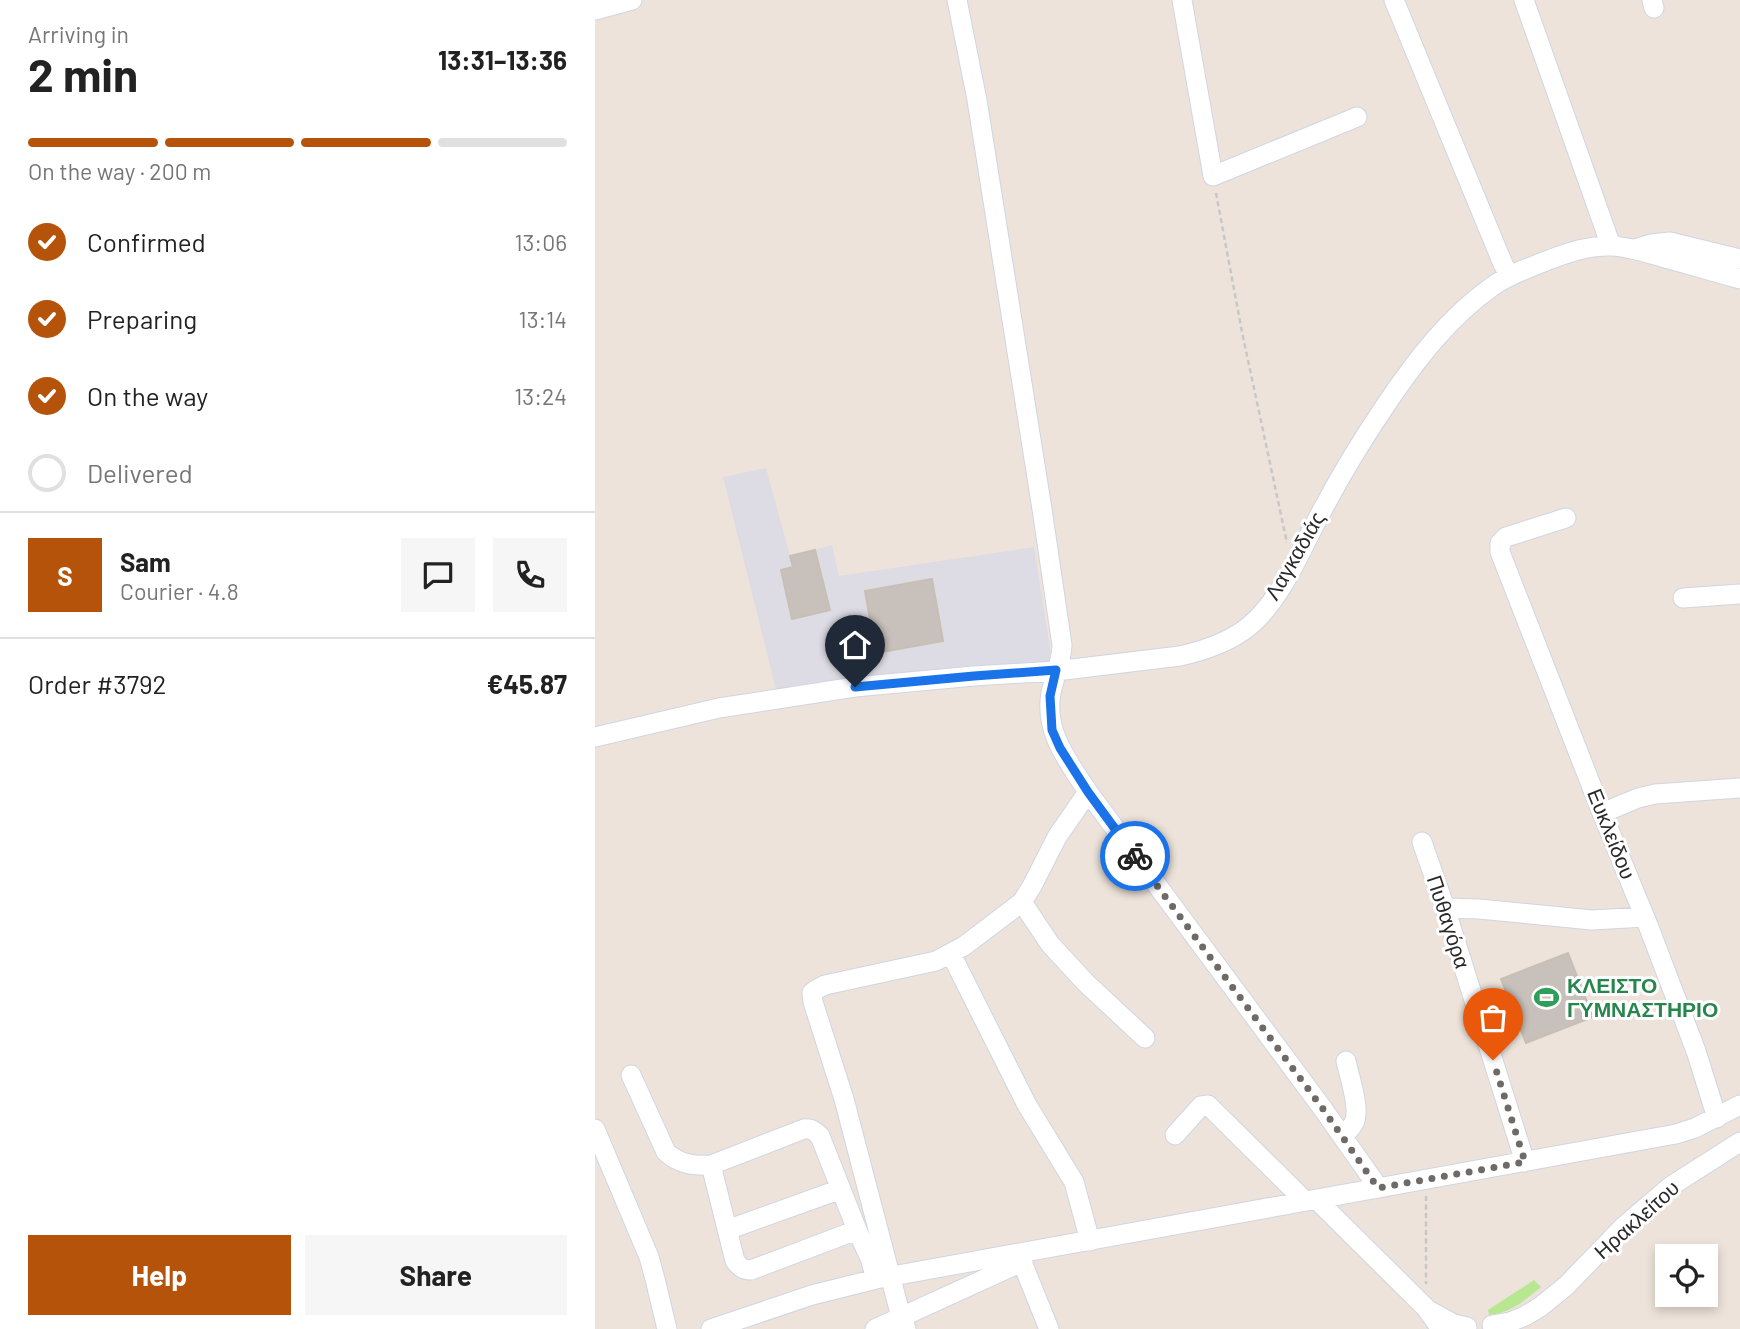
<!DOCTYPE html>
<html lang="en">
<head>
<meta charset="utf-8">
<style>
  :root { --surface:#fff; --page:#f6f6f6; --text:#222; --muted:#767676; --line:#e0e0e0; --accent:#b45309 }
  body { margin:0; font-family:Barlow,sans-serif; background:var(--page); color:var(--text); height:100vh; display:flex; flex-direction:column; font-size:26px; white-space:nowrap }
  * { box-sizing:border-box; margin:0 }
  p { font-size:23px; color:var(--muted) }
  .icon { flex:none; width:38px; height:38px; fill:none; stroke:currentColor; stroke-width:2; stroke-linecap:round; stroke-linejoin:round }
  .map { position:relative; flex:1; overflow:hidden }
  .details { display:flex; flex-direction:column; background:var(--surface); width:595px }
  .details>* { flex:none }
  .buttons { position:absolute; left:1060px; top:1244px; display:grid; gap:14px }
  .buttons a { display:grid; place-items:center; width:63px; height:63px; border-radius:0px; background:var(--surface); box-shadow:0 4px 10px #0003; font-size:35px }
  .pin { position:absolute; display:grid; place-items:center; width:60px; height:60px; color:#fff; margin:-72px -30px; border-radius:50% 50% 50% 0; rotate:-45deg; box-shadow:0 0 7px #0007 }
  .pin .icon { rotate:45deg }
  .courier { position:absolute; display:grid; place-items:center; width:70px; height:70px; margin:-35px; border:5px solid #1a73e8; border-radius:50%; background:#fff; color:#222; box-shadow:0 2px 9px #0007 }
  .headline em { font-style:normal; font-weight:700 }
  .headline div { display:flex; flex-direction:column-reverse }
  .headline { display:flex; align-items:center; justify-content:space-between; height:119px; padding:0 28px }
  h1 { font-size:46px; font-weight:700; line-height:52px }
  .bar { display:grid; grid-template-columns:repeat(4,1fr); gap:10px 7px; align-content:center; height:84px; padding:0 28px }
  .bar i { height:9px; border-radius:5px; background:var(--line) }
  .bar .on { background:var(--accent) }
  .bar p { grid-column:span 4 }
  .line { display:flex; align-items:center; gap:18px; padding:0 28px; border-top:2px solid var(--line) }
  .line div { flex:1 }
  .round { display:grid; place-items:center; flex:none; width:74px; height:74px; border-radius:0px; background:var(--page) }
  ol { padding:0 28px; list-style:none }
  li { display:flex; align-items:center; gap:21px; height:77px }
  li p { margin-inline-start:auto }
  li .icon { padding:7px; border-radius:50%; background:var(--accent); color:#fff; stroke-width:4 }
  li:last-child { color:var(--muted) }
  li i { width:38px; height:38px; border:4px solid var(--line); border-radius:50% }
  .action { display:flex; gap:14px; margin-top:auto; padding:14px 28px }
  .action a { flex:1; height:80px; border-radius:0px; background:var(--accent); color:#fff; font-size:28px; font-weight:700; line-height:80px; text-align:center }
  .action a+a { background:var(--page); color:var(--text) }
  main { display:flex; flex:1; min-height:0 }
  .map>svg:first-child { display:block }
  .industrial { fill:#dddbe4 }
  .green { fill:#b8e792 }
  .building { fill:#c8c0ba; stroke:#c8bfb4; stroke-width:2 }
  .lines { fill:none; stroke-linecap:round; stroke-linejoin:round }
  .minor-casing { stroke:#cfd5e3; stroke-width:21 }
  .path { stroke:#c7c7c7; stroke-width:2.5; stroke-dasharray:5 3.5; stroke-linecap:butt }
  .minor { stroke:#fff; stroke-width:19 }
  .done { stroke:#6e6a67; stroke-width:7; stroke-dasharray:0 12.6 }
  .route { stroke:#1a73e8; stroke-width:9 }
  .labels { text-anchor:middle; stroke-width:6; stroke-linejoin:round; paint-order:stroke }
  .street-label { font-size:21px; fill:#292929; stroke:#fff }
  .leisure-label { font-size:21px; font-weight:bold; fill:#27864d; stroke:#fff; text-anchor:start }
</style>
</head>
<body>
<main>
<section class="details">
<div class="headline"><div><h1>2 min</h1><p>Arriving in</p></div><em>13:31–13:36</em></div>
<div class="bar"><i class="on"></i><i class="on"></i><i class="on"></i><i></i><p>On the way · 200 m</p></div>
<ol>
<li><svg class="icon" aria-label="check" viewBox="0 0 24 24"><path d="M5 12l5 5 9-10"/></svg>Confirmed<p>13:06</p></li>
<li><svg class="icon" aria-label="check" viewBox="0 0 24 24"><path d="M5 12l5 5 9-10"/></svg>Preparing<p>13:14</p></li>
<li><svg class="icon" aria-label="check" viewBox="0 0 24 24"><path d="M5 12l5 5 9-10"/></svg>On the way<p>13:24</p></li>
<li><i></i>Delivered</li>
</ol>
<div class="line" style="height:126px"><b class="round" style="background:var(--accent);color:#fff">S</b><div><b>Sam</b><p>Courier · 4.8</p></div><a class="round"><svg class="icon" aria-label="chat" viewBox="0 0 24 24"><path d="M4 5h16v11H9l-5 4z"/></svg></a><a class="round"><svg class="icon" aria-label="phone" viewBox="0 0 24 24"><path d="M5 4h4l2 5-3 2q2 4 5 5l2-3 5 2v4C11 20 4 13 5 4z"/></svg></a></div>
<div class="line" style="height:91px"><div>Order #3792</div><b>€45.87</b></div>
<div class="action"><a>Help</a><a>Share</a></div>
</section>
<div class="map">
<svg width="1145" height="1329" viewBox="0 0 1145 1329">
  <rect width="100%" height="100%" fill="#ede3da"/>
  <path class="industrial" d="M171,468l24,88 42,-11 7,31 195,-29 18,114 -194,18 -82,11 -53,-213z"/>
  <path class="green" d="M939,1280l7,7c-16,13 -30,26 -52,28l-1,-5z"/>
  <path class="building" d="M220,550l15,60 -38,9 -11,-49 12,-3 -3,-11z
    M337,579l11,62 -67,12 -11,-62z
    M973,953l25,64 -67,26 -25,-64z"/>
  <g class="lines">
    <defs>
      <path id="minor" d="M362,0l20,100 65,409 20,136c0,16 -8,32 -11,48 -7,39 17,68 37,99l235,317 55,78
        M587,0l31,176 144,-59
        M799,0l109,264 7,12
        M929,0l87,246
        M1057,0l2,8
        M0,10l37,-10
        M1040,249l16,-5 19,-2 70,17
        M971,518l-60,19 -6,6v9l102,261 46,112 48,126 21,67
        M1088,598l57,-4
        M0,737l124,-29 136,-21 119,-11 82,-5 124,-15c27,-6 56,-16 76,-36 31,-31 47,-76 68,-113 19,-36 40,-70 63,-104 30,-44 62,-86 106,-117 17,-12 38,-19 58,-27 19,-7 40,-14 61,-13 20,1 38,8 57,13 24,7 47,13 71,20
        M1007,813l36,-15 17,-4 85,-6
        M827,842l23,66 80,254
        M427,902l28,42 35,38 60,56
        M850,908l34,1 113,11 53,-3
        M356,954l76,151 47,77 16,59
        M36,1075l35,77c13,12 27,14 45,13l93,-36c7,-1 11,2 16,7l37,94 13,28 6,21
        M0,1129l54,128 6,22 12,50
        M580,1135l26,-29 7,-1 97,96
        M747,1136c5,-4 9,-8 12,-13 7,-14 -5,-47 -8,-62
        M116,1165l24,96c5,6 8,9 16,9l106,-40
        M721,1199l110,109 15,21
        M132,1230l114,-41
        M427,1262l27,67
        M835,1311l24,13 13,3
        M897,1325l18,-3 15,-6 15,-9 26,-21 57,-59 48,-41 69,-44
        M116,1329l101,-34 64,-16 800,-145 19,-6 45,-23
        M280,1329l147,-67 -3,-8
        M311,1329l-5,-12 -57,-218 -31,-97 -1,-9 5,-4 8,-4 111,-24 28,-15 58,-44 10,-16 25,-49 31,-45"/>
    </defs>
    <use href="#minor" class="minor-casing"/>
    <path class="path" d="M621,193l26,139 45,211
      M831,1196v88"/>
    <use href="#minor" class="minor"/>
  </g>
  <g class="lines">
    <path class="done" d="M540,856l188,253 55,79 147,-26 -32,-102"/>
    <path class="route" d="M260,687l119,-11 82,-6 -6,26 2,34 8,18 28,44 47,64"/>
  </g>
  <defs>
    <symbol id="stadium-bare" viewBox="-9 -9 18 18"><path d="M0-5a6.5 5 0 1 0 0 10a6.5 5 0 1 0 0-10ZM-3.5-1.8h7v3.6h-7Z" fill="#2e9e5b" stroke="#fff" stroke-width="2.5" paint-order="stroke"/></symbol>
  </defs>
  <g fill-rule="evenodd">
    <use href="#stadium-bare" x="934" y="980" width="35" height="35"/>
  </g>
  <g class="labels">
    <g class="street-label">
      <text transform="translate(700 556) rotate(-60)" y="7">Λαγκαδιάς</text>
      <text transform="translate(1016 834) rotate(68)" y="7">Ευκλείδου</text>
      <text transform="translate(853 922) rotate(72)" y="7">Πυθαγόρα</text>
      <text transform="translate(1042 1220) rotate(-42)" y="7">Ηρακλείτου</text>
    </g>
    <g class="leisure-label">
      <text x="972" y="993">ΚΛΕΙΣΤΟ<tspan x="972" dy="24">ΓΥΜΝΑΣΤΗΡΙΟ</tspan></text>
    </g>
  </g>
</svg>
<div class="buttons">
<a><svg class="icon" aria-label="locate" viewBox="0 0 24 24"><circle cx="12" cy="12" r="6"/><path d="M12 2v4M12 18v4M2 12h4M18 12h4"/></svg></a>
</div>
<div class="pin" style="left:898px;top:1060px;background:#ea580c"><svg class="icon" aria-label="bag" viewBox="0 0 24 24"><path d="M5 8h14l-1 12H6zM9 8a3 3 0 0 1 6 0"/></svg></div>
<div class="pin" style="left:260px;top:687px;background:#1f2937"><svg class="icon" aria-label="home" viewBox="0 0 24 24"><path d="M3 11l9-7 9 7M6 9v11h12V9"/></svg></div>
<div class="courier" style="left:540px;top:856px"><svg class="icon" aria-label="bike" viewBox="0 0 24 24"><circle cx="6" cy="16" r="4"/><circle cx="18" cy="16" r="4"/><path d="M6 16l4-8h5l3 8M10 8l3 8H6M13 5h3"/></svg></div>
</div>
</main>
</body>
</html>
